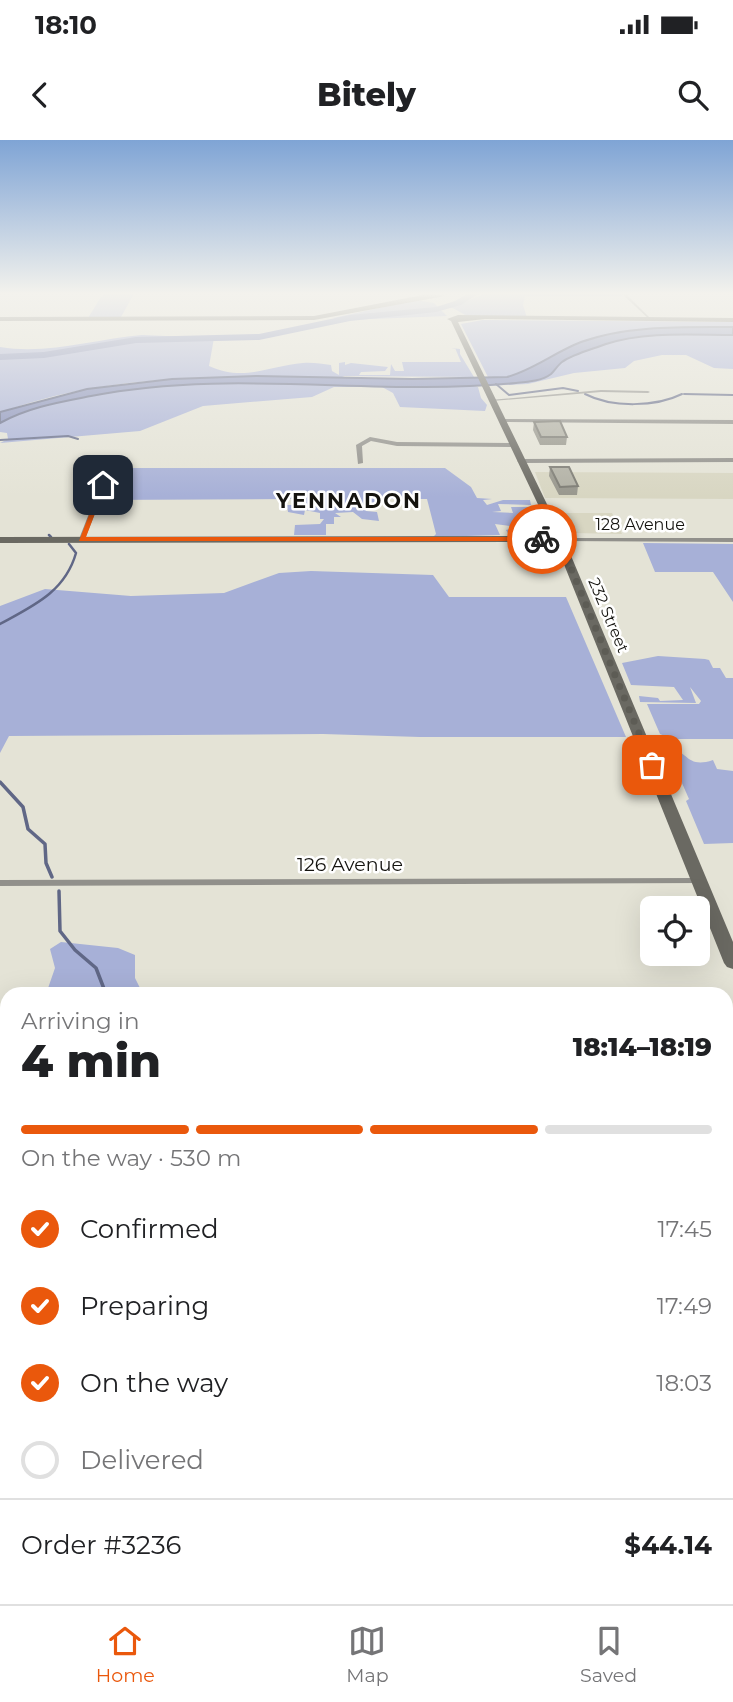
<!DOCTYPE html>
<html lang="en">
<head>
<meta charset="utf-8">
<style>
  :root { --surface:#fff; --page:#f2f2f2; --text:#202124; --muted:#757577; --line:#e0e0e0; --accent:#ea580c }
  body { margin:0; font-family:Montserrat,sans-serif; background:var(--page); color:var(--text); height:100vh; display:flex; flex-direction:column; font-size:26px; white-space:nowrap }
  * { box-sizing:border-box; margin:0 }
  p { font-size:23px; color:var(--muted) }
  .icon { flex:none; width:38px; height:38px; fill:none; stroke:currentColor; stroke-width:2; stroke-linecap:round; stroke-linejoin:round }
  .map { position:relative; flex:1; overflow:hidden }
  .drawer { position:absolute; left:0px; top:847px; width:733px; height:618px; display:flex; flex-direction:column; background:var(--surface); border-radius:21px 21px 0 0; box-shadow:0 7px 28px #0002 }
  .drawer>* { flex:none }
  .tools { position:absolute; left:640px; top:756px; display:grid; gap:14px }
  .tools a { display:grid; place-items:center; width:70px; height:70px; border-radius:10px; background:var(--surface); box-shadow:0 7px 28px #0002; font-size:35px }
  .pin { position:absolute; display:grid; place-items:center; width:60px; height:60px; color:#fff; margin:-30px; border-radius:14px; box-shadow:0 4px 10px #0006 }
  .courier { position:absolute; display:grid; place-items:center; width:70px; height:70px; margin:-35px; border:5px solid #ea580c; border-radius:50%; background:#fff; color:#222; box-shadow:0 2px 9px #0007 }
  .headline em { font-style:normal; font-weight:800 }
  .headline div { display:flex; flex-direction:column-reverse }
  .headline { display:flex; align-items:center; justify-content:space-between; height:119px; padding:0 21px }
  h1 { font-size:46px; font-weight:800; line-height:52px }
  .bar { display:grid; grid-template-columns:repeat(4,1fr); gap:10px 7px; align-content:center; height:84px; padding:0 21px }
  .bar i { height:9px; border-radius:5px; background:var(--line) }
  .bar .selected { background:var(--accent) }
  .bar p { grid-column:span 4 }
  .line { display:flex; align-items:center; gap:18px; padding:0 21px; border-top:2px solid var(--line) }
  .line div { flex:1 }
  ol { padding:0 21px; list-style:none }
  li { display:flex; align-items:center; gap:21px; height:77px }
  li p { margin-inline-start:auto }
  li .icon { padding:7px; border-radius:50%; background:var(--accent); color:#fff; stroke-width:4 }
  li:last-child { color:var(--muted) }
  li i { width:38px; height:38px; border:4px solid var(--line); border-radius:50% }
  .status { display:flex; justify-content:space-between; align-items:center; height:49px; padding:0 35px; background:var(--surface); direction:ltr }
  .status svg { height:19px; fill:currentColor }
  header { display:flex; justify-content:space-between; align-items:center; height:91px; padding:0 21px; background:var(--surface); font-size:32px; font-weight:800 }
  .menu { display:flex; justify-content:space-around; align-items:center; height:98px; border-top:2px solid var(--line); background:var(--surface); font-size:19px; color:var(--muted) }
  .menu a { display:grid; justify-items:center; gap:4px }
  .menu .selected { color:var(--accent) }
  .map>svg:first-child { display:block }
  .built { fill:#d8d6c2 }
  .green { fill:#a7b0d7 }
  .water { fill:#818bb9; stroke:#606786; stroke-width:2 }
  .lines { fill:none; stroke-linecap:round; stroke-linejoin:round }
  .stream-far2 { stroke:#606786; stroke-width:2 }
  .stream-far1 { stroke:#606786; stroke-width:2.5 }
  .stream { stroke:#606786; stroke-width:3.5 }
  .river { fill:#818bb9; fill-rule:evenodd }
  .street { fill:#91908b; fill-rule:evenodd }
  .secondary { fill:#6a6962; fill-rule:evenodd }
  .wall { fill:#98978d }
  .building { fill:#b1b0a4; stroke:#7c7b73; stroke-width:2 }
  .route { fill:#ea580c }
  .done { stroke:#5d5c55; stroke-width:7; stroke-dasharray:0 12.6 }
  .labels { text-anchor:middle; stroke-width:5; stroke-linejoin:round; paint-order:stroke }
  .far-street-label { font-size:16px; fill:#14130f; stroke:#fff }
  .street-label { font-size:19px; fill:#14130f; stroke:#fff }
  .far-district-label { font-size:21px; font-weight:bold; letter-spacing:2px; fill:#14130f; stroke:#fff }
</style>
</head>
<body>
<div class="status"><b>18:10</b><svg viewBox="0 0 49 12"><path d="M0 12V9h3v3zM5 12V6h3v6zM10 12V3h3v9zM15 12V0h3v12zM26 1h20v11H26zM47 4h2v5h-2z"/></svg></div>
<header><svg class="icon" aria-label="back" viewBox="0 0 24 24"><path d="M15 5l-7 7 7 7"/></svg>Bitely<svg class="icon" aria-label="search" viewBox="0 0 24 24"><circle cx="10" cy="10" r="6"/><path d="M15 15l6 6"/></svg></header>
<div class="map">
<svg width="733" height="1464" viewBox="0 0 733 1464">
  <rect width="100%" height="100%" fill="#e4e3d6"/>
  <path class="built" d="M535,332l198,1v26l-188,-1z
    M558,373h54l10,21 -50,-1 -6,-3z"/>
  <path class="green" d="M104,152h31l-14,25 -33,1z
    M490,152h130l3,4h-98l-2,9 4,13 -60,-2 -16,-9z
    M416,160l18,3 13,13 -101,4 -13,-2z
    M483,180l250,2v47l-19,-1 -28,-13h-24l-28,6 -9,7 -51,5 -46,11 -42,2 -1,-2 6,-1 -30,-59z
    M142,195l72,3 -5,28c35,16 59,0 94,-3 9,-1 19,1 28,2l1,6 7,4v-12l6,-1v3l6,-2 37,4 -3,4 -24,1 -2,3h31l1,-11 4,7h9l-2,-9h-9h68l-6,-14h-4l9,1v5l14,23 -132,-1 8,3c-87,-4 -176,-5 -262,10 -30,5 -59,14 -88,23v-65c47,8 95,-8 142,-12z
    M279,241l191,4 8,2 3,11 6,7 -2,6 -85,-4 -7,-14 -11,-6h-48l-22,10 -109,9 -63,25 -140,12 8,-4 -1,-6 -7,-1v-9c74,-39 196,-41 279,-42z
    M111,328h334l26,19 6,11 15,1 -9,1 4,5 16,-5h27l1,5 -33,-1 3,7 -9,1 21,1 -2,-6h22l11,25 -8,3h-27l-3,-5 13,-3 -24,-3 5,11 -67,2 3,-3 -9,-35h-51l1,8h-11v4l11,1 2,9 -17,-2 -9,-7 -18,1 6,4h-7v7h-8v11h-32l1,-10 25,-1 4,-5h-4v-6l-15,-3 -1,5 -16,-3 -1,-7h5l2,-6 -197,1z
    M643,403l90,1v58l-20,-30h-58z
    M311,431l122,4 16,22h117l60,140h-206l-97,-3 -314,2 -9,17v-147l45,-17 86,7 93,-3 55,-20z
    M658,516l47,3 4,1 4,8h7l6,10h7v61h-61l-12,-5 -13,-30h52l2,-3 -11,-14 6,16 -56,-1 -1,-6 19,2 2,3 23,-1 -9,-13 -43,-2 -9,-22z
    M671,609c17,2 16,20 42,11l4,9 16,2v72l-29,1 -18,-43 3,-2 -11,-25 3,-1c-10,-8 -9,-16 -10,-24z
    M61,802l57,6 17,7v23l8,16h-97l9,-26 -5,-19z
    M7,1139v153l-7,-3v-146z
    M0,1398l7,3v57h80l2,6h-89z"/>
  <path class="water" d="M733,187v8c-41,0 -88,-4 -127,9 -13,5 -33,10 -44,18 -4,3 -7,8 -11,12 -9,7 -24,8 -35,9 -142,14 -284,-15 -425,13 -31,6 -62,11 -91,27v-11l87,-23 85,-10 85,-3 155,3 95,-2c26,-7 48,-25 74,-35 46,-17 103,-15 152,-15z"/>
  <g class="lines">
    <path class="stream-far2" d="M496,244l13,11 54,-7 15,3
      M585,254c27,14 71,13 97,0
      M684,254l49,1
      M0,300l68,-4 10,3"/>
    <path class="stream-far1" d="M49,395l2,2
      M0,484c33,-18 65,-32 76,-71l-7,-9"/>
    <path class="stream" d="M0,642l23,25 5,22 17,15 1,19 6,14
      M59,751l1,40 15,19 21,18 10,26"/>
    <path class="river" d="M471,152h10l-20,13 -25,7 -86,9 -91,19 -123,3 -92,15 -44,2v-6l44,-2 92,-15 123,-3 91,-19 86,-8 19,-6z"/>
    <path class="street" d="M620,152h4l29,29h-2z
      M601,250l47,1 2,1 -2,1 -47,-1 -109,9 -2,-1z
      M500,279l233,1v4l-231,-2z
      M370,297l27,5 117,1 3,2 -3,2 -117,-1 -26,-5 -9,5 1,17 -5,1 -2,-19z
      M733,318v4l-213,1 -3,-2 3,-2z
      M109,328l3,2 -27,69 -5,1 -1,-1 27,-69z
      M557,398h176v4l-174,-1 -3,-2z
      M700,738l5,3 -1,2 -704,3v-6z
      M0,868l7,1v8l-7,-1z
      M726,875h7v8h-7z
      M726,1286h7v18h-7z"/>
    <path class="secondary" d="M428,154l17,2 -131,24 -314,1v-4l314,-1z
      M458,175l275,3v4l-248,-3 -27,3 106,217 169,403v27l-6,-2 -3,-4 -169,-421 -555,1v-6l553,-1 -102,-215 -4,-2z
      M0,1335l7,2v50l-7,-3z
      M228,1458h48l2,6h-48z
      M492,1458h221l2,6h-221z"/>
  </g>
  <path class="wall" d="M534,282l33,15 -1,8h-26l-7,-15z
    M550,327l28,19 -1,9h-18l-10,-19z"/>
  <path class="building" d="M560,281l7,16h-26l-7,-15z
    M550,327h19l9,19 -18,1z"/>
  <linearGradient id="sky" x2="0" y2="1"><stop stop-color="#7fa4d5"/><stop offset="0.43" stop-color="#f3f2ed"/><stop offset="1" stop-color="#f3f2ed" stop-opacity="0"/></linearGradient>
  <rect width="733" height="357" fill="url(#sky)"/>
  <path class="route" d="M101,344l5,1 -20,52h456l4,2 -4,2h-463z"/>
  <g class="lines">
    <path class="done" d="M542,399h17l93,226"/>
  </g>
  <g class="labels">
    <g class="far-street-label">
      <text x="640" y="390">128 Avenue</text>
      <text transform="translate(609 475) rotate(67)" y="6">232 Street</text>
    </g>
    <g class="street-label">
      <text x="350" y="731">126 Avenue</text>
    </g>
    <g class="far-district-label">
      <text x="349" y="368">YENNADON</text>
    </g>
  </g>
</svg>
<div class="tools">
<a><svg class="icon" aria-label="locate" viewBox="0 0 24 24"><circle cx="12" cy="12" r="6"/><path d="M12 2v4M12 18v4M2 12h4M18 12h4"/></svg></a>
</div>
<div class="pin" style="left:652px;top:625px;background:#ea580c"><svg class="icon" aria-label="bag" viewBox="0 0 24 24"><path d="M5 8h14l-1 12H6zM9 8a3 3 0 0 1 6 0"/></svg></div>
<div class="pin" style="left:103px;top:345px;background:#1f2937"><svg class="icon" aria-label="home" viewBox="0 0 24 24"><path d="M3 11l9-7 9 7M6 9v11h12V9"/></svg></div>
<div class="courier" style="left:542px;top:399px"><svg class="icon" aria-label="bike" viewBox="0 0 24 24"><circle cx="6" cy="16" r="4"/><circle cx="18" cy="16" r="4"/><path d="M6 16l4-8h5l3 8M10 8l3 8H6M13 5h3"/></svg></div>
<section class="drawer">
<div class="headline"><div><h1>4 min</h1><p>Arriving in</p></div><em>18:14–18:19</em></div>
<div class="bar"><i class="selected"></i><i class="selected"></i><i class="selected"></i><i></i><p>On the way · 530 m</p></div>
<ol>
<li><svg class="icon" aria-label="check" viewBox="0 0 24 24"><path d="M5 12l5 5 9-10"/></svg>Confirmed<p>17:45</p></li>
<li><svg class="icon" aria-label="check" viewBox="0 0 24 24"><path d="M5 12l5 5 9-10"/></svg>Preparing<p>17:49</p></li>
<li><svg class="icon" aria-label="check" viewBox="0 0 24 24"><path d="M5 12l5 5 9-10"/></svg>On the way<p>18:03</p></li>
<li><i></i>Delivered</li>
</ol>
<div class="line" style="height:91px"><div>Order #3236</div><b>$44.14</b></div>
</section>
</div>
<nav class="menu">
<a class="selected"><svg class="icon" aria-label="home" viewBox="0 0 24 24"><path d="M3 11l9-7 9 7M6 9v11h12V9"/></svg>Home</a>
<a><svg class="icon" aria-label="map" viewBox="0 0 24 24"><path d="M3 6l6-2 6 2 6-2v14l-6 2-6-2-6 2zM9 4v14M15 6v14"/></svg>Map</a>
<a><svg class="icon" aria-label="saved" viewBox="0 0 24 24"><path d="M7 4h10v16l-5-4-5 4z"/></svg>Saved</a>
</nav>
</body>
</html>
